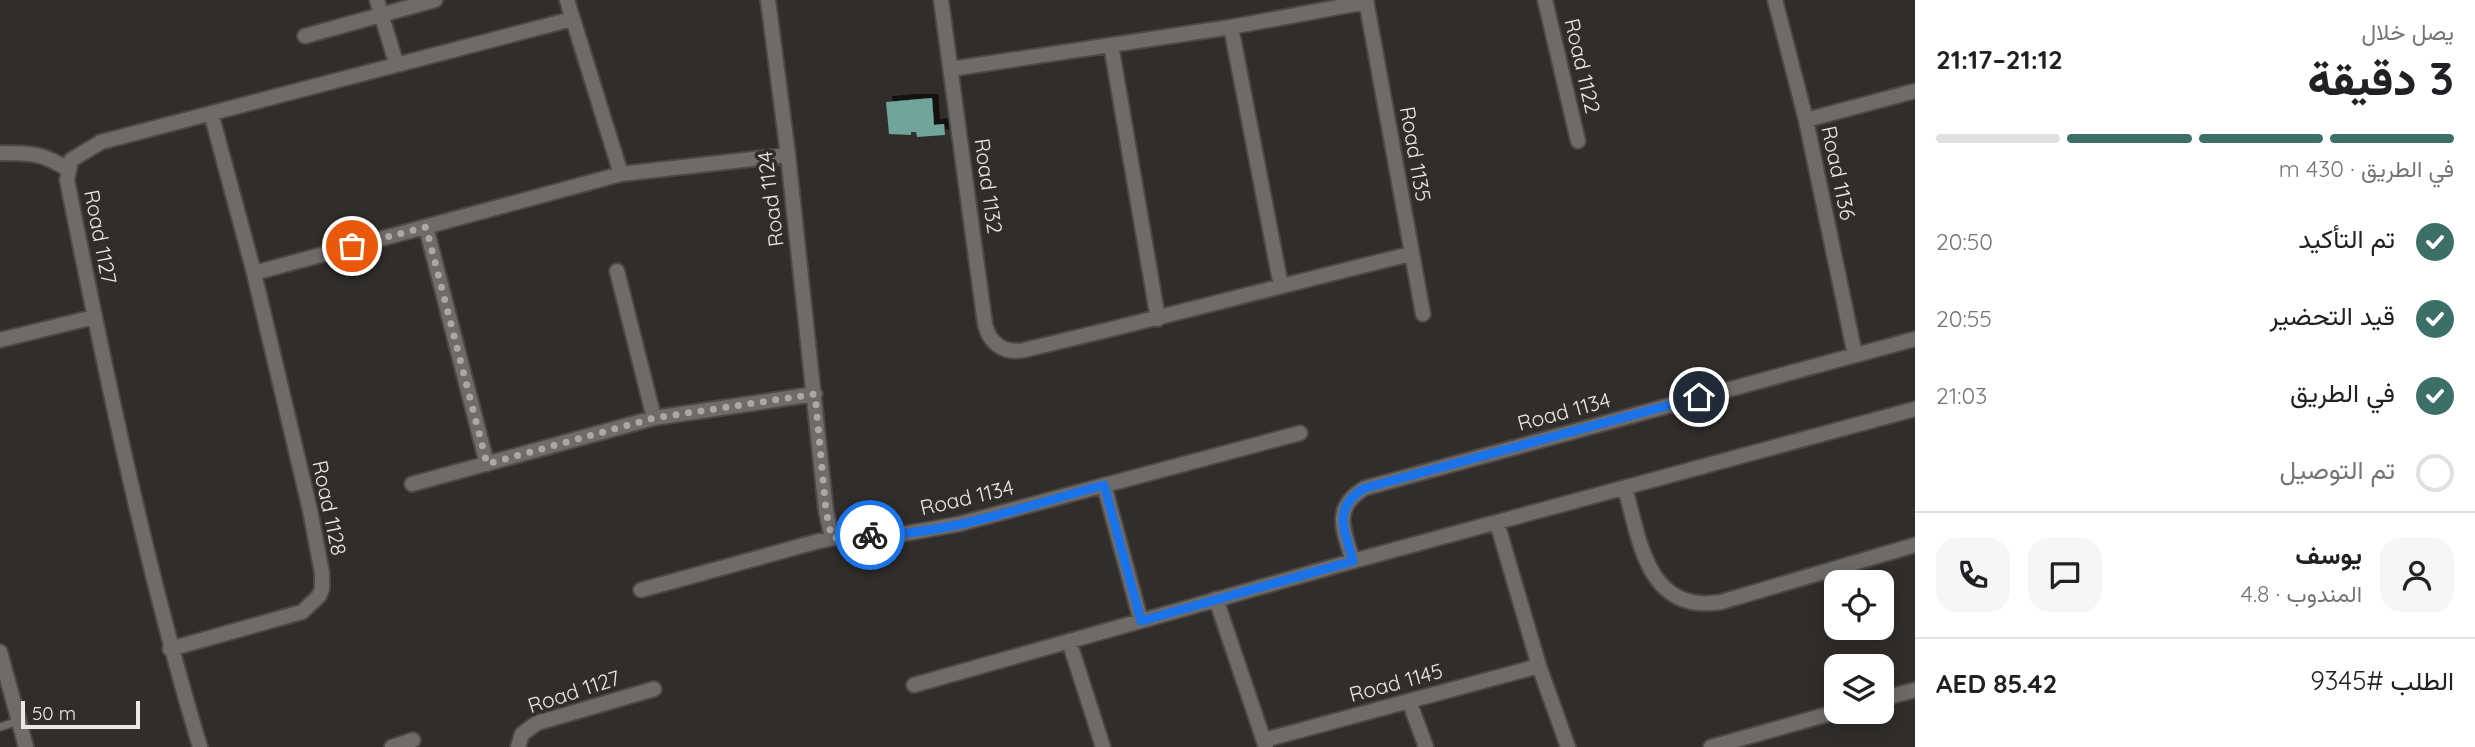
<!DOCTYPE html>
<html lang="ar">
<head>
<meta charset="utf-8">
<style>
  :root { --surface:#fff; --page:#f6f6f6; --text:#202124; --muted:#757577; --line:#e0e0e0; --accent:#3b6f68 }
  body { margin:0; font-family:Quicksand,Vazirmatn,sans-serif; background:var(--page); color:var(--text); direction:rtl; height:100vh; display:flex; flex-direction:column; font-size:26px; white-space:nowrap }
  * { box-sizing:border-box; margin:0 }
  p { font-size:23px; color:var(--muted) }
  .icon { flex:none; width:38px; height:38px; fill:none; stroke:currentColor; stroke-width:2; stroke-linecap:round; stroke-linejoin:round }
  .map { position:relative; flex:1; overflow:hidden; direction:ltr }
  .panel { display:flex; flex-direction:column; background:var(--surface); width:560px }
  .panel>* { flex:none }
  .buttons { position:absolute; left:1824px; top:570px; display:grid; gap:14px }
  .buttons a { display:grid; place-items:center; width:70px; height:70px; border-radius:14px; background:var(--surface); box-shadow:0 4px 18px #0003; font-size:35px }
  .scale { position:absolute; left:21px; bottom:18px; width:119px; box-sizing:border-box; padding-left:7px; border:4px solid #ebe9e8; border-top:0; font-size:19px; line-height:24px; white-space:nowrap; color:#ebe9e8; -webkit-text-stroke:5px #302d2b; paint-order:stroke }
  .pin { position:absolute; display:grid; place-items:center; width:60px; height:60px; color:#fff; margin:-30px; border:4px solid #fff; border-radius:50%; box-shadow:0 2px 7px #0007 }
  .courier { position:absolute; display:grid; place-items:center; width:70px; height:70px; margin:-35px; border:5px solid #1a73e8; border-radius:50%; background:#fff; color:#222; box-shadow:0 2px 9px #0007 }
  .overview em { font-style:normal; font-weight:800 }
  .overview div { display:flex; flex-direction:column-reverse }
  .overview { display:flex; align-items:center; justify-content:space-between; height:119px; padding:0 21px }
  h1 { font-size:46px; font-weight:800; line-height:52px }
  .bar { display:grid; grid-template-columns:repeat(4,1fr); gap:10px 7px; align-content:center; height:84px; padding:0 21px }
  .bar i { height:9px; border-radius:5px; background:var(--line) }
  .bar .active { background:var(--accent) }
  .bar p { grid-column:span 4 }
  .line { display:flex; align-items:center; gap:18px; padding:0 21px; border-top:2px solid var(--line) }
  .line div { flex:1 }
  .round { display:grid; place-items:center; flex:none; width:74px; height:74px; border-radius:21px; background:var(--page) }
  ol { padding:0 21px; list-style:none }
  li { display:flex; align-items:center; gap:21px; height:77px }
  li p { margin-inline-start:auto }
  li .icon { padding:7px; border-radius:50%; background:var(--accent); color:#fff; stroke-width:4 }
  li:last-child { color:var(--muted) }
  li i { width:38px; height:38px; border:4px solid var(--line); border-radius:50% }
  main { display:flex; flex:1; min-height:0 }
  .map>svg:first-child { display:block }
  .building { fill:#71a49a; filter:url(#shadow) }
  .lines { fill:none; stroke-linecap:round; stroke-linejoin:round }
  .lane-casing { stroke:#4b4847; stroke-width:10 }
  .street-casing { stroke:#4b4847; stroke-width:18 }
  .lane { stroke:#6e6b69; stroke-width:7 }
  .street { stroke:#6e6b69; stroke-width:14 }
  .done { stroke:#aaa7a6; stroke-width:7; stroke-dasharray:0 12.6 }
  .route { stroke:#1a73e8; stroke-width:9 }
  .labels { text-anchor:middle; stroke-width:7; stroke-linejoin:round; paint-order:stroke }
  .street-label { font-size:21px; fill:#ebe9e8; stroke:#302d2b }
</style>
</head>
<body>
<main>
<section class="panel">
<div class="overview"><div><h1>3 دقيقة</h1><p>يصل خلال</p></div><em>21:12–21:17</em></div>
<div class="bar"><i class="active"></i><i class="active"></i><i class="active"></i><i></i><p>في الطريق · 430 m</p></div>
<ol>
<li><svg class="icon" aria-label="check" viewBox="0 0 24 24"><path d="M5 12l5 5 9-10"/></svg>تم التأكيد<p>20:50</p></li>
<li><svg class="icon" aria-label="check" viewBox="0 0 24 24"><path d="M5 12l5 5 9-10"/></svg>قيد التحضير<p>20:55</p></li>
<li><svg class="icon" aria-label="check" viewBox="0 0 24 24"><path d="M5 12l5 5 9-10"/></svg>في الطريق<p>21:03</p></li>
<li><i></i>تم التوصيل</li>
</ol>
<div class="line" style="height:126px"><a class="round"><svg class="icon" aria-label="person" viewBox="0 0 24 24"><circle cx="12" cy="8" r="4"/><path d="M4 21q1-7 8-7t8 7"/></svg></a><div><b>يوسف</b><p>المندوب · 4.8</p></div><a class="round"><svg class="icon" aria-label="chat" viewBox="0 0 24 24"><path d="M4 5h16v11H9l-5 4z"/></svg></a><a class="round"><svg class="icon" aria-label="phone" viewBox="0 0 24 24"><path d="M5 4h4l2 5-3 2q2 4 5 5l2-3 5 2v4C11 20 4 13 5 4z"/></svg></a></div>
<div class="line" style="height:91px"><div>الطلب #9345</div><b>AED 85.42</b></div>
</section>
<div class="map">
<svg width="1915" height="747" viewBox="0 0 1915 747">
  <defs>
    <filter id="shadow"><feDropShadow dx="6" dy="-6" stdDeviation="0" flood-color="#0009"/></filter>
  </defs>
  <rect width="100%" height="100%" fill="#302d2b"/>
  <path class="building" d="M932,98l2,27 10,-1 1,11 -28,2 -1,-5h-5v3l-22,-1 -3,-32z"/>
  <g class="lines">
    <defs>
      <path id="lane" d="M0,727l19,-6"/>
      <path id="street" d="M377,0l19,63
        M567,0l54,174
        M768,0l20,155 38,356 6,27
        M941,0l44,324c4,19 19,30 39,26 130,-30 258,-65 387,-96
        M1366,0l57,314
        M1545,0l33,141
        M1775,0l31,120 49,235
        M1231,27l50,259
        M305,36l130,-36
        M1111,45l47,274
        M951,69l280,-42 135,-25
        M1806,120l109,-29
        M0,153c31,0 43,0 69,17
        M426,227l61,237
        M617,271l37,147
        M254,273l367,-99 167,-19
        M0,340l94,-23
        M412,484l242,-66 161,-24
        M1104,485l37,136
        M1625,488c15,53 22,126 96,114l194,-57
        M1497,523l42,143 29,81
        M1353,561c-9,-30 -22,-53 12,-73l550,-149
        M641,590l178,-49 25,-5 59,-2 56,-10 341,-91
        M1216,599l50,148
        M1069,641l34,106
        M170,649l132,-37 17,-16 3,-7v-16l-12,-63 -56,-237 -43,-160
        M0,652l26,95
        M914,685l439,-124 562,-152
        M1881,699l34,-9
        M1409,701l17,46
        M1264,740l275,-74
        M200,747c-56,-186 -95,-377 -133,-567l4,-20 30,-18 471,-123
        M392,747l21,-7
        M518,747l4,-13 15,-11 117,-34
        M1711,747l125,-35"/>
    </defs>
    <use href="#lane" class="lane-casing"/>
    <use href="#street" class="street-casing"/>
    <use href="#lane" class="lane"/>
    <use href="#street" class="street"/>
  </g>
  <g class="lines">
    <path class="done" d="M352,246l74,-19 61,237 167,-46 161,-24 11,117 6,27 38,-3"/>
    <path class="route" d="M870,535c80,0 158,-30 234,-50l37,136 212,-60c-8,-31 -22,-53 12,-73l334,-91"/>
  </g>
  <g class="labels">
    <g class="street-label">
      <text transform="translate(1582 66) rotate(77)" y="7">Road 1122</text>
      <text transform="translate(1415 154) rotate(80)" y="7">Road 1135</text>
      <text transform="translate(1838 173) rotate(78)" y="7">Road 1136</text>
      <text transform="translate(988 186) rotate(82)" y="7">Road 1132</text>
      <text transform="translate(771 199) rotate(-97)" y="7">Road 1124</text>
      <text transform="translate(100 237) rotate(79)" y="7">Road 1127</text>
      <text transform="translate(1564 412) rotate(-15)" y="7">Road 1134</text>
      <text transform="translate(967 498) rotate(-13)" y="7">Road 1134</text>
      <text transform="translate(329 508) rotate(78)" y="7">Road 1128</text>
      <text transform="translate(1396 683) rotate(-15)" y="7">Road 1145</text>
      <text transform="translate(574 692) rotate(-18)" y="7">Road 1127</text>
    </g>
  </g>
</svg>
<div class="buttons">
<a><svg class="icon" aria-label="locate" viewBox="0 0 24 24"><circle cx="12" cy="12" r="6"/><path d="M12 2v4M12 18v4M2 12h4M18 12h4"/></svg></a>
<a><svg class="icon" aria-label="layers" viewBox="0 0 24 24"><path d="M12 4l9 5-9 5-9-5zM3 14l9 5 9-5"/></svg></a>
</div>
<div class="scale">50 m</div>
<div class="pin" style="left:352px;top:246px;background:#ea580c"><svg class="icon" aria-label="bag" viewBox="0 0 24 24"><path d="M5 8h14l-1 12H6zM9 8a3 3 0 0 1 6 0"/></svg></div>
<div class="pin" style="left:1699px;top:397px;background:#1f2937"><svg class="icon" aria-label="home" viewBox="0 0 24 24"><path d="M3 11l9-7 9 7M6 9v11h12V9"/></svg></div>
<div class="courier" style="left:870px;top:535px"><svg class="icon" aria-label="bike" viewBox="0 0 24 24"><circle cx="6" cy="16" r="4"/><circle cx="18" cy="16" r="4"/><path d="M6 16l4-8h5l3 8M10 8l3 8H6M13 5h3"/></svg></div>
</div>
</main>
</body>
</html>
